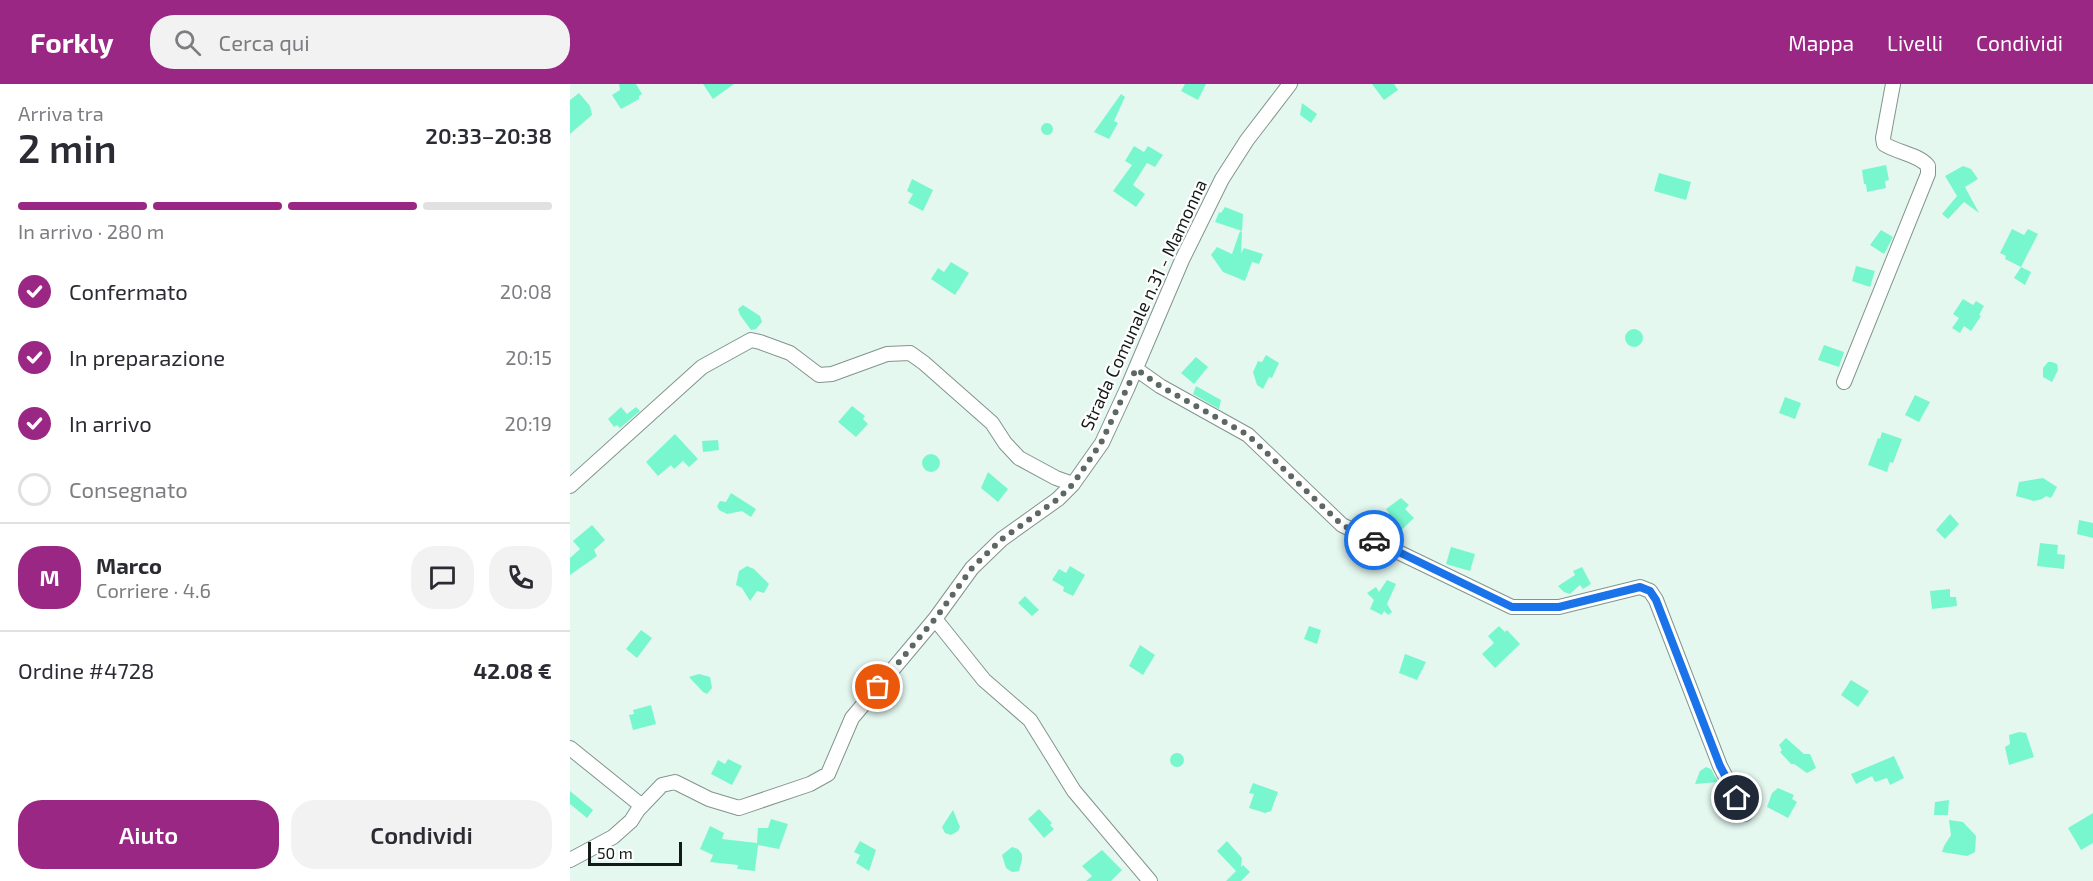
<!DOCTYPE html>
<html lang="it">
<head>
<meta charset="utf-8">
<style>
  :root { --surface:#fff; --page:#f2f2f3; --text:#2b2b33; --muted:#7c7c81; --line:#e1e1e2; --accent:#9a2783 }
  body { margin:0; font-family:"Exo 2",sans-serif; background:var(--page); color:var(--text); height:100vh; display:flex; flex-direction:column; font-size:22px; white-space:nowrap }
  * { box-sizing:border-box; margin:0 }
  p { font-size:20px; color:var(--muted) }
  .icon { flex:none; width:33px; height:33px; fill:none; stroke:currentColor; stroke-width:2; stroke-linecap:round; stroke-linejoin:round }
  .map { position:relative; flex:1; overflow:hidden }
  .details { display:flex; flex-direction:column; background:var(--surface); width:570px }
  .details>* { flex:none }
  .scale { position:absolute; left:18px; bottom:15px; width:94px; box-sizing:border-box; padding-left:6px; border:3px solid #131a17; border-top:0; font-size:16px; line-height:21px; white-space:nowrap; color:#131a17; -webkit-text-stroke:4px #fff; paint-order:stroke }
  .pin { position:absolute; display:grid; place-items:center; width:51px; height:51px; color:#fff; margin:-26px; border:3px solid #fff; border-radius:50%; box-shadow:0 2px 6px #0007 }
  .courier { position:absolute; display:grid; place-items:center; width:60px; height:60px; margin:-30px; border:4px solid #1a73e8; border-radius:50%; background:#fff; color:#222; box-shadow:0 2px 8px #0007 }
  .overview em { font-style:normal; font-weight:600 }
  .overview div { display:flex; flex-direction:column-reverse }
  .overview { display:flex; align-items:center; justify-content:space-between; height:102px; padding:0 18px }
  h1 { font-size:39px; font-weight:600; line-height:45px }
  .bar { display:grid; grid-template-columns:repeat(4,1fr); gap:9px 6px; align-content:center; height:72px; padding:0 18px }
  .bar i { height:8px; border-radius:4px; background:var(--line) }
  .bar .active { background:var(--accent) }
  .bar p { grid-column:span 4 }
  .line { display:flex; align-items:center; gap:15px; padding:0 18px; border-top:2px solid var(--line) }
  .line div { flex:1 }
  .round { display:grid; place-items:center; flex:none; width:63px; height:63px; border-radius:24px; background:var(--page) }
  ol { padding:0 18px; list-style:none }
  li { display:flex; align-items:center; gap:18px; height:66px }
  li p { margin-inline-start:auto }
  li .icon { padding:6px; border-radius:50%; background:var(--accent); color:#fff; stroke-width:4 }
  li:last-child { color:var(--muted) }
  li i { width:33px; height:33px; border:3px solid var(--line); border-radius:50% }
  .primary-button { display:flex; gap:12px; margin-top:auto; padding:12px 18px }
  .primary-button a { flex:1; height:69px; border-radius:24px; background:var(--accent); color:#fff; font-size:24px; font-weight:600; line-height:69px; text-align:center }
  .primary-button a+a { background:var(--page); color:var(--text) }
  header { display:flex; align-items:center; gap:36px; box-sizing:border-box; height:84px; padding:0 30px; background:var(--accent); color:#fff }
  header strong { font-size:28px }
  nav { display:flex; gap:33px; margin-inline-start:auto; font-size:21px }
  .search { width:420px; height:54px; background:var(--page); display:flex; align-items:center; gap:15px; box-sizing:border-box; padding:0 21px; border-radius:24px; color:var(--muted); font-size:22px }
  main { display:flex; flex:1; min-height:0 }
  .map>svg:first-child { display:block }
  .building { fill:#78f7ce }
  .lines { fill:none; stroke-linecap:round; stroke-linejoin:round }
  .minor-casing { stroke:#82948d; stroke-width:16 }
  .minor { stroke:#fff; stroke-width:14 }
  .done { stroke:#5c6863; stroke-width:6; stroke-dasharray:0 10.8 }
  .route { stroke:#1a73e8; stroke-width:8 }
  .labels { text-anchor:middle; stroke-width:4.5; stroke-linejoin:round; paint-order:stroke }
  .street-label { font-size:18px; fill:#131a17; stroke:#fff }
</style>
</head>
<body>
<header>
<strong>Forkly</strong>
<div class="search"><svg class="icon" aria-label="search" viewBox="0 0 24 24"><circle cx="10" cy="10" r="6"/><path d="M15 15l6 6"/></svg>Cerca qui</div>
<nav><a>Mappa</a><a>Livelli</a><a>Condividi</a></nav>
</header>
<main>
<section class="details">
<div class="overview"><div><h1>2 min</h1><p>Arriva tra</p></div><em>20:33–20:38</em></div>
<div class="bar"><i class="active"></i><i class="active"></i><i class="active"></i><i></i><p>In arrivo · 280 m</p></div>
<ol>
<li><svg class="icon" aria-label="check" viewBox="0 0 24 24"><path d="M5 12l5 5 9-10"/></svg>Confermato<p>20:08</p></li>
<li><svg class="icon" aria-label="check" viewBox="0 0 24 24"><path d="M5 12l5 5 9-10"/></svg>In preparazione<p>20:15</p></li>
<li><svg class="icon" aria-label="check" viewBox="0 0 24 24"><path d="M5 12l5 5 9-10"/></svg>In arrivo<p>20:19</p></li>
<li><i></i>Consegnato</li>
</ol>
<div class="line" style="height:108px"><b class="round" style="background:var(--accent);color:#fff">M</b><div><b>Marco</b><p>Corriere · 4.6</p></div><a class="round"><svg class="icon" aria-label="chat" viewBox="0 0 24 24"><path d="M4 5h16v11H9l-5 4z"/></svg></a><a class="round"><svg class="icon" aria-label="phone" viewBox="0 0 24 24"><path d="M5 4h4l2 5-3 2q2 4 5 5l2-3 5 2v4C11 20 4 13 5 4z"/></svg></a></div>
<div class="line" style="height:78px"><div>Ordine #4728</div><b>42.08 €</b></div>
<div class="primary-button"><a>Aiuto</a><a>Condividi</a></div>
</section>
<div class="map">
<svg width="1523" height="797" viewBox="0 0 1523 797">
  <rect width="100%" height="100%" fill="#e4f8f0"/>
  <path class="building" d="M49,0h17l6,10 -3,2v3l-18,10 -9,-14 8,-5z
    M133,0h31l-21,15z
    M615,0h21l-8,16 -17,-9z
    M802,0h22l4,6 -14,10z
    M9,9l11,13 2,9 -22,19v-34z
    M551,10l4,3 -11,24 4,2 -9,16 -15,-7z
    M732,19l15,11 -6,9 -11,-8z
    M471 45a6 6 0 1 1 12 0a6 6 0 1 1-12 0Z
    M564,62l10,6 4,-6 15,9 -8,12 -8,-4 -14,22 12,9 -9,13 -23,-16 19,-26 -7,-4z
    M1316,81l3,15 -4,1 1,7 -19,4 -1,-8h-2l-2,-14z
    M1393,82l8,3 7,10 -13,8 14,26 -15,-11 -16,17 -6,-5 15,-18 -12,-20z
    M1089,89l32,9 -5,18 -32,-9z
    M342,95l21,11 -10,21 -15,-8 5,-9 -6,-3z
    M655,123l18,7 -1,17 -27,-9 4,-10 2,1z
    M1442,145l12,6 4,-6 10,5 -17,33 -16,-8 1,-3 -6,-3z
    M1311,146l12,7 -9,17 -14,-9z
    M670,147l2,1 -1,21 3,-5 19,6 -4,10 -7,-2 -7,19 -22,-9 -12,-17 6,-8 15,7z
    M381,178l18,11 -14,22 -24,-16 7,-11 6,4z
    M1286,182l19,5 -5,16 -18,-6z
    M1451,183l10,5 -6,13 -11,-7z
    M1393,215l10,6 3,-4 8,5 -5,9 2,1 -10,15 -7,-5 -4,7 -8,-5 7,-10 -6,-4z
    M173,221l17,11 2,6 -6,7 -5,1 -11,-15 -2,-6z
    M1055 254a9 9 0 1 1 18 0a9 9 0 1 1-18 0Z
    M1254,261l20,7 -5,15 -21,-7z
    M696,271l13,8 -7,15 -3,-1 -6,12 -6,-4 -4,-13 5,-11 4,1z
    M626,273l12,10 -14,17 -13,-11z
    M1478,278h4l5,2 1,6 -6,12 -9,-5v-9z
    M626,302l25,14 -2,9 -26,-15z
    M1345,311l15,7 -11,20 -14,-7z
    M1215,313l16,6 -6,16 -16,-6z
    M282,322l13,10 -2,3 5,5 -12,13 -18,-15z
    M51,323l6,7 9,-7 4,4 -20,17 -3,-3 -3,2 -6,-8z
    M1312,348l20,7 -9,24 -3,-1 -3,10 -19,-7 10,-27 2,1z
    M105,350l23,25 -9,8 -6,-6 -9,8 -3,-4 -13,11 -12,-14z
    M148,356l1,10 -16,2 -1,-11z
    M352 379a9 9 0 1 1 18 0a9 9 0 1 1-18 0Z
    M418,388l20,17 -10,13 -17,-14z
    M1473,394l14,9 -6,11 -5,-2 -4,3 -8,2 -18,-5 3,-14z
    M161,409l25,16 -5,8 -9,-6 -15,3 -8,-4 -2,-4 3,-5 6,1z
    M831,414l8,7 -4,4 9,9 -21,20 -5,-8 -6,4 -4,-2 11,-19 -3,-4z
    M1380,430l9,10 -14,15 -9,-9z
    M1509,436l14,3v15l-16,-4z
    M22,441l13,15 -11,10 3,6 -27,19v-17l10,-9 -7,-8z
    M1470,459l18,2 -1,9 8,1 -1,14 -27,-3z
    M881,463l24,7 -5,17 -24,-7z
    M177,482l7,3 15,15 -5,9 -7,-2 -7,10 -8,-13 -6,-3 3,-14z
    M500,482l15,9 -12,21 -10,-5 1,-4 -12,-7 7,-11 7,4z
    M1012,483l9,17 -8,5 -3,-4 -10,9 -6,-2 -6,-6 17,-11 -2,-4z
    M817,496l9,4 -9,20 5,8 -4,3 -4,-4 -2,4 -12,-6 4,-9 -7,-7 9,-6 3,5z
    M1380,505v8h6l1,9 -25,3 -2,-18z
    M455,512l14,14 -7,6 -14,-13z
    M739,542l12,4 -4,14 -13,-5z
    M929,542l6,6 2,-2 13,14 -25,24 -13,-14 12,-11 -6,-7z
    M71,546l11,8 -15,20 -11,-9z
    M570,561l15,10 -12,20 -14,-9z
    M835,570l21,8 -9,18 -18,-7z
    M129,590l11,3 2,11 -5,6 -4,-2 -14,-15z
    M1281,596l18,11 -11,16 -17,-12z
    M81,621l5,19 -23,6 -4,-15 5,-1 -1,-4z
    M1449,648l7,1 8,24 -25,8 -4,-18 5,-3 -1,-9z
    M1216,654l18,16h6l6,14 -9,5 -13,-9h-3l-11,-12 2,-2 -3,-5z
    M600 676a7 7 0 1 1 14 0a7 7 0 1 1-14 0Z
    M1324,672l10,22 -14,7 -3,-7 -12,4 -3,-6 -16,8 -5,-10z
    M158,675l14,7 -10,19 -21,-11 7,-14 7,4z
    M1136,683l5,2 7,13 -23,2 5,-13z
    M683,699l25,9 -7,19 -6,2 -16,-5 5,-14 -5,-1z
    M1208,704l16,7 -2,4 5,3 -9,16 -21,-11 5,-14z
    M0,707l23,19 -6,8 -17,-14z
    M1379,716l-1,15h-14l1,-13z
    M469,725l13,14 -2,2 4,4 -10,9 -16,-19z
    M383,726l7,17 -2,4 -7,4 -6,-2 -3,-6z
    M1523,729v30l-12,7 -13,-22z
    M201,735l17,5 -9,25 -21,-4 -3,26 -18,-2 1,-4 -28,-3 3,-7 -13,-6 10,-23 14,7 -2,6 35,4 1,-15h10z
    M1379,736l14,2 13,14 -1,16 -8,4 -25,-4 2,-6 7,-11z
    M290,757l16,9 -7,21 -13,-8 4,-8 -6,-3z
    M657,757l15,17 -1,9 2,-2 7,7 -9,9h-15l10,-10 -19,-20z
    M442,763l6,2 4,5v6l-3,11 -7,1 -6,-4 -4,-13z
    M532,766l20,20 -11,11h-25l6,-5 -10,-10z"/>
  <g class="lines">
    <defs>
      <path id="minor" d="M566,285l24,17 88,49 94,90 170,82h47l81,-20 10,4 6,9 64,166 25,48
        M1274,298l84,-208v-8c-10,-12 -30,-13 -44,-22l-1,-6 10,-54
        M0,402l132,-119 49,-27 9,2 30,11 29,22 13,-1 55,-20 23,-1 14,10 68,60 13,20 14,15 37,20 17,6
        M365,535l49,61 46,40 44,71 76,90
        M0,664l72,58
        M0,776l43,-23 18,-16 7,-11 24,-25 13,-3 34,17 30,9 71,-24 18,-10 24,-56 83,-99 37,-51 30,-29 56,-40 15,-15 29,-41 25,-54 55,-129 40,-81 25,-39 43,-56"/>
    </defs>
    <use href="#minor" class="minor-casing"/>
    <use href="#minor" class="minor"/>
  </g>
  <g class="lines">
    <path class="done" d="M308,603l57,-68 37,-51 30,-29 56,-40 15,-15 28,-41 35,-74 24,17 88,49 94,90 32,15"/>
    <path class="route" d="M804,456l138,67h47l81,-20 10,4 6,9 64,166 17,32"/>
  </g>
  <g class="labels">
    <g class="street-label">
      <text transform="translate(574 221) rotate(-65)" y="6">Strada Comunale n.31 - Mamonna</text>
    </g>
  </g>
</svg>
<div class="scale">50 m</div>
<div class="pin" style="left:308px;top:603px;background:#ea580c"><svg class="icon" aria-label="bag" viewBox="0 0 24 24"><path d="M5 8h14l-1 12H6zM9 8a3 3 0 0 1 6 0"/></svg></div>
<div class="pin" style="left:1167px;top:714px;background:#1f2937"><svg class="icon" aria-label="home" viewBox="0 0 24 24"><path d="M3 11l9-7 9 7M6 9v11h12V9"/></svg></div>
<div class="courier" style="left:804px;top:456px"><svg class="icon" aria-label="car" viewBox="0 0 24 24"><path d="M5 17H2v-5l4-1 3-4h7l3 4 3 1v5h-3M9 17h6M6 11h13"/><circle cx="7" cy="17" r="2"/><circle cx="17" cy="17" r="2"/></svg></div>
</div>
</main>
</body>
</html>
